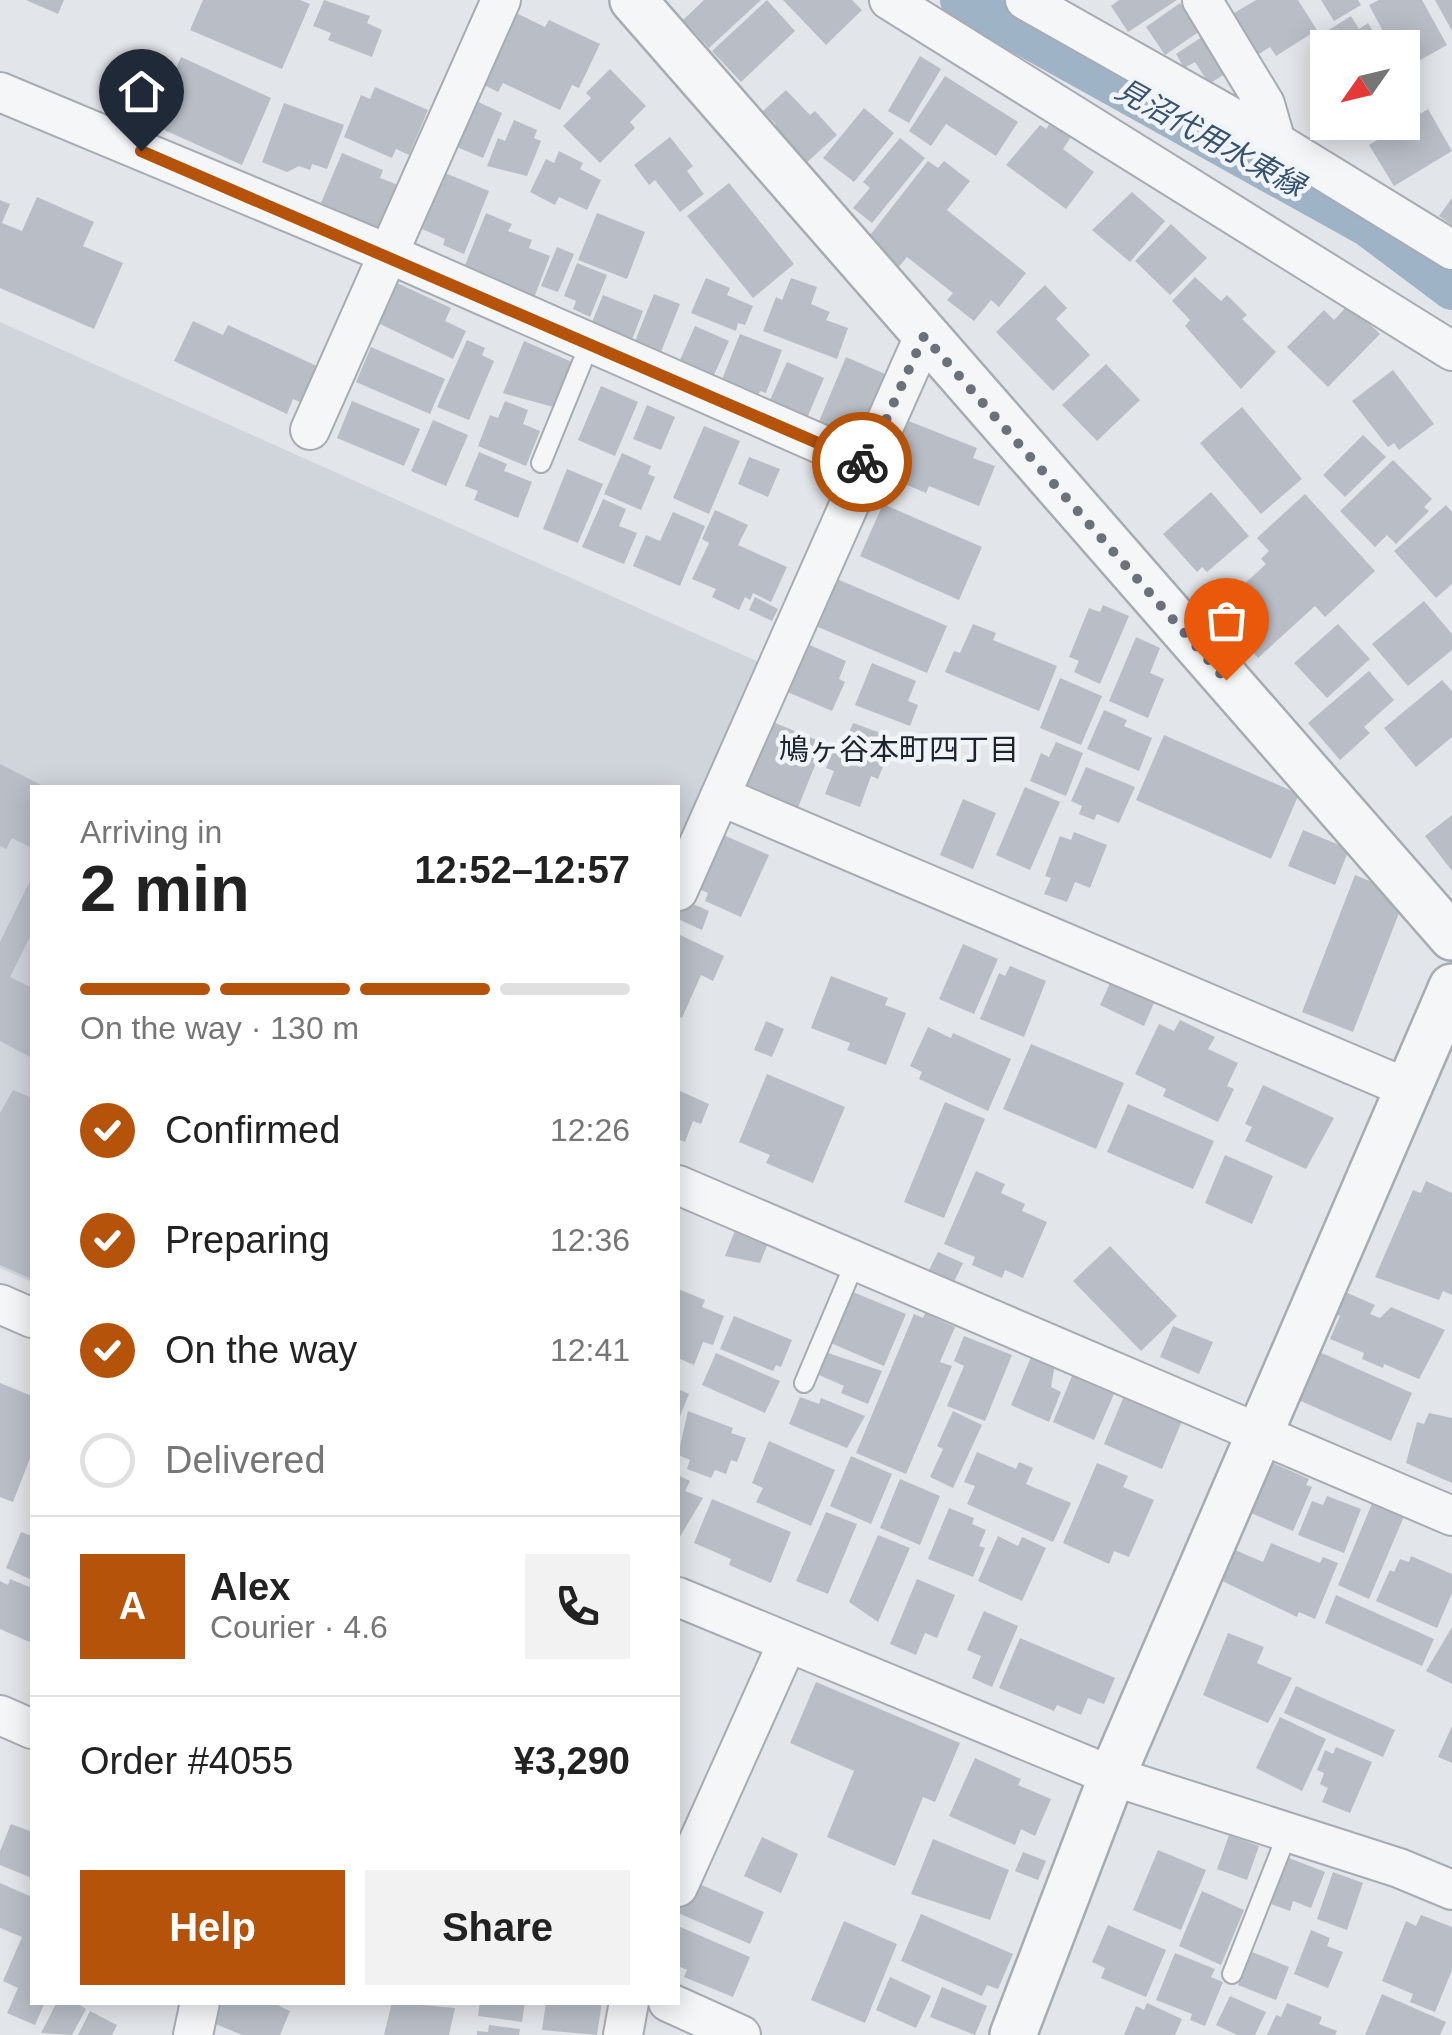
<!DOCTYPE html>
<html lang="en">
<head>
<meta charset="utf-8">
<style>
  :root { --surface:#fff; --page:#f2f2f2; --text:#222; --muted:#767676; --line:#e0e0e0; --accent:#b45309 }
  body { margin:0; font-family:Helvetica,"Noto Sans JP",sans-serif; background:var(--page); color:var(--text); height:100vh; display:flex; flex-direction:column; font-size:38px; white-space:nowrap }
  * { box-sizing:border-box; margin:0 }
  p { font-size:32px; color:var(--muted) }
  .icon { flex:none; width:55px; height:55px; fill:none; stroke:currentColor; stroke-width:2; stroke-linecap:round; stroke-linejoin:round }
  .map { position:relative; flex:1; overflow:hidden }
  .side { position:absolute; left:30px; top:785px; width:650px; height:1220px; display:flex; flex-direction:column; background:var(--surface); border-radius:0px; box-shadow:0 5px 25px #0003 }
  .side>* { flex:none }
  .needle { width:65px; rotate:236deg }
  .tools { position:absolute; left:1310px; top:30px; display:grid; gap:20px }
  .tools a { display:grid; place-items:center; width:110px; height:110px; border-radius:0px; background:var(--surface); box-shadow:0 5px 25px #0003; font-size:50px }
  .pin { position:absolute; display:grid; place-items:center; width:85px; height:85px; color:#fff; margin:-102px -42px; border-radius:50% 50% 50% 0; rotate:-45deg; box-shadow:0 0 10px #0007 }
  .pin .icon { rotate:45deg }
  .courier { position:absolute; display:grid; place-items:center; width:100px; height:100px; margin:-50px; border:8px solid #b45309; border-radius:50%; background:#fff; color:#222; box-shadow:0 2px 12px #0007 }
  .overview em { font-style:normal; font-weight:600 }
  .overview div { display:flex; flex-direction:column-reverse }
  .overview { display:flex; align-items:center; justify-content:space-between; height:170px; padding:0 50px }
  h1 { font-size:65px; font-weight:600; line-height:75px }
  .bar { display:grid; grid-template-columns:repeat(4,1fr); gap:15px 10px; align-content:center; height:120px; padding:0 50px }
  .bar i { height:12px; border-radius:8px; background:var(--line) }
  .bar .selected { background:var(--accent) }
  .bar p { grid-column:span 4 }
  .line { display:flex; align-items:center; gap:25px; padding:0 50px; border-top:2px solid var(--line) }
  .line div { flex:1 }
  .round { display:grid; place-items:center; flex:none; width:105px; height:105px; border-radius:0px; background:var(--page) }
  ol { padding:0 50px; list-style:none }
  li { display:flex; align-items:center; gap:30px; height:110px }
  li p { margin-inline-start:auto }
  li .icon { padding:10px; border-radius:50%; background:var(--accent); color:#fff; stroke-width:4 }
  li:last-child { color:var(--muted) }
  li i { width:55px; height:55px; border:5px solid var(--line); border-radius:50% }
  .button { display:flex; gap:20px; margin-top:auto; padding:20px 50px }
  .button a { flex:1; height:115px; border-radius:0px; background:var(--accent); color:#fff; font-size:40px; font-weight:600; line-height:115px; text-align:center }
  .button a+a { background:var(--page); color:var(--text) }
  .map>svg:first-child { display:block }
  .built { fill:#d0d4db }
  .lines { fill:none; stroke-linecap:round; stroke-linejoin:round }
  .canal { stroke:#9fb3c7; stroke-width:42 }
  .building { fill:#b9bec6 }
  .service-casing { stroke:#a7acb3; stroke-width:22 }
  .minor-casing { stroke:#a7acb3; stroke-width:42 }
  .tertiary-casing { stroke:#a7acb3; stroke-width:50 }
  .service { stroke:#f4f6f8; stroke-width:18 }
  .minor { stroke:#f4f6f8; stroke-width:38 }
  .tertiary { stroke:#f4f6f8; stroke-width:45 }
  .done { stroke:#6b717b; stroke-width:10; stroke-dasharray:0 18 }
  .route { stroke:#b45309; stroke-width:12 }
  .labels { text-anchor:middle; stroke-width:9; stroke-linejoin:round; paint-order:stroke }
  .water-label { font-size:30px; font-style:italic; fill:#385272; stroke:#f1f4f7 }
  .neighbourhood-label { font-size:30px; fill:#1d2431; stroke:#f1f4f7 }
</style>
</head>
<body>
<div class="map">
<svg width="1452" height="2035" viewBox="0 0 1452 2035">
  <rect width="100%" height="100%" fill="#e2e5e9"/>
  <path class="built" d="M0,322l761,341 -83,185v-60h-646v494l-32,-14z"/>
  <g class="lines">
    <path class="canal" d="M961,0l407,226 84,63"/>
  </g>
  <path class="building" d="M26,0h38l-6,14z
    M203,0h97l10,4 -28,65 -92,-39z
    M324,0l46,16 -3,7 15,7 -10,27 -44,-17 3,-7 -18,-7z
    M704,0h57l-52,48 -26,-28z
    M767,0l28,31 -54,51 -29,-31z
    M783,0h69l10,10 -36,35z
    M1119,0h58l-49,32 -17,-26z
    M1256,0h42l19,30 -41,26 -6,-9 -16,10 -25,-41z
    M1321,0h37l3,5 -27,16z
    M1379,0h43l25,45 -32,18 -4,-7 -9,4v-12h-10l-23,-43z
    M1435,0h17v31z
    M1180,3l20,28 -35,24 -19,-28z
    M512,11l33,16 4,-7 51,24 -21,44 -7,-3 -12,25 -57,-27 -5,9 -18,-9z
    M1351,16l8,13 9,-6 15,25h-50l-9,-15z
    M1208,33l19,30 -6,5 4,6 -16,10 -14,-22 -11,6 -8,-14z
    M920,56l21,13 -32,54 -21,-12z
    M181,57l90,41 -29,67 -91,-41z
    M610,69l36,37 -16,16 5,6 -35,35 -37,-37 28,-28 -5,-5z
    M945,76l73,46 -22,34 -50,-32 -15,22 -22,-15z
    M375,87l53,23 -19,45 -13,-6 -4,9 -48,-21 17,-42 9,4z
    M786,90l24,25 5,-4 22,24 -32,29 -34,-35 5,-5 -13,-13z
    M472,99l30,14 -19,45 -31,-13z
    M284,103l60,22 -17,44 -15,-5 -2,6 -11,-4 -12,6 -25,-10z
    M864,108l30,25 -40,49 -31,-24z
    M1428,109l24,42 -58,35 -25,-41z
    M514,120l23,10 -3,8 7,3 -14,35 -40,-10 11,-28 7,3z
    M1051,122l20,15 -8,12 31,23 -28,37 -60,-44 34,-40 6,4z
    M670,137l23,29 -6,5 17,23 -24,18 -25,-32 -6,5 -15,-20z
    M900,138l25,20 -53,65 -19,-15 17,-20 -7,-6z
    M559,151l24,12 -3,6 21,11 -14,30 -28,-13 -4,8 -25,-13 16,-33 8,4z
    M342,153l41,17 -3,8 21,8 -19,49 -64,-25z
    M928,161l10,7 6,-7 26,20 -23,29 79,63 -27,34 -8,-7 -17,21 -27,-21 6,-7 -46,-36 -10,12 -33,-26z
    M445,173l44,18 -25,63 -21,-9 2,-6 -23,-10z
    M729,183l65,81 -41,34 -66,-82z
    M1132,192l33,29 -35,41 -38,-32z
    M37,197l57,25 -11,24 40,17 -29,66 -94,-41v-88l10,4 -8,19 20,8z
    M1452,198v27l-13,-9z
    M486,213l26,11 -4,7 24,9 -3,8 21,8 -18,47 -71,-28z
    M597,213l48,19 -18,47 -49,-19z
    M1171,224l36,34 -37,37 -35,-34z
    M557,247l17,7 -16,38 -17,-6z
    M577,263l30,12 -17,42 -17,-8 3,-8 -12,-5z
    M1195,277l26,24 6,-6 20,20 -5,4 34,33 -35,37 -56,-63 5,-6 -18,-19z
    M706,278l24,10 -3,7 26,11 -8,19 -7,-2 -2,8 -45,-18z
    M791,278l26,9 -6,17 19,8 -4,8 22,8 -11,31 -74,-28 13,-34 6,3z
    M397,283l54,25 -6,13 21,10 -13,28 -75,-36z
    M1045,285l22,23 -11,11 34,36 -37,36 -57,-59z
    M654,294l26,10 -23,58 -26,-11z
    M603,295l40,16 -15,39 -40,-18z
    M1349,304l31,30 -52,53 -41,-40 37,-37 10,10z
    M193,321l30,14 5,-10 91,42 -17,36 -9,-4 -6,15 -113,-53z
    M695,326l34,15 -19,43 -34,-15z
    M740,334l42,16 -16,43 -6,-2 -4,10 -37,-14z
    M467,340l18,8 -3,7 12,6 -25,59 -32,-13z
    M524,341l48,21 -19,45 -50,-14z
    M371,347l74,32 -15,35 -74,-32z
    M846,357l46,20 -31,73 -46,-19z
    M787,362l37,16 -17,40 -38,-16z
    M1106,364l34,36 -43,41 -35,-36z
    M1393,370l41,54 -35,26 -5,-7 -6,4 -36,-46z
    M601,386l37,16 -23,54 -37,-16z
    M352,401l68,28 -16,37 -67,-28z
    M505,401l23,9 -5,14 17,7 -14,35 -48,-20 12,-31 8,3z
    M647,405l28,12 -14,33 -28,-11z
    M1242,407l60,72 -41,35 -61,-71z
    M901,418l76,30 -4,10 22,8 -16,40 -50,-20 -3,7 -47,-20z
    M433,420l35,15 -22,51 -35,-15z
    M704,426l36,15 -31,73 -36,-16z
    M1363,435l23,22 -41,40 -22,-22z
    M479,452l28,12 -3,7 28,11 -14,36 -44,-18 4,-9 -13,-5z
    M622,453l29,13 -3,8 7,3 -14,33 -37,-16z
    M749,457l31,12 -12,28 -30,-13z
    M1393,460l39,39 -8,8 5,4 -33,33 -9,-9 -12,12 -35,-36z
    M567,469l36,15 -25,59 -35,-14z
    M1211,492l38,44 -42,36 -5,-5 -5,5 -34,-38z
    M1305,494l70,77 -50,46 -10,-11 -57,52 -6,-7 -6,6 -25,-19 18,-25 -12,-13 39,-36 -5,-5 8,-8 -12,-13z
    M603,499l23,10 -7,17 18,7 -13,31 -42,-17z
    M883,504l99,43 -23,53 -99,-44z
    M1446,505l6,7v72l-16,14 -42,-47z
    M715,510l33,15 -10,20 49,22 -16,35 -18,-9 -3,7 -5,-3 -6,13 -27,-13 4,-8 -24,-10 17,-36 -7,-4z
    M673,512l32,14 -25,60 -47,-20 13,-31 14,6z
    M837,579l110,47 -20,47 -109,-46z
    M755,597l23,12 -6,12 -23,-11z
    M1424,601l28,33v16l-44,36 -36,-42z
    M1103,605l26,11 -29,68 -26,-12 5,-11 -10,-4 20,-49 11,4z
    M973,624l23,9 -3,7 64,26 -18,45 -94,-39 9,-21 6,2z
    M1338,624l32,35 -43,39 -33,-35z
    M1136,637l24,11 -10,25 14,6 -16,39 -39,-17z
    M805,643l41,18 -7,18 6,3 -13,29 -47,-20z
    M872,663l44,18 -8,20 10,4 -8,21 -55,-21z
    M1369,671l25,29 -30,27 6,6 -30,27 -32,-37z
    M1060,678l42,18 -21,49 -41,-17z
    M1442,680l10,11v46l-36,30 -32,-39z
    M1104,710l23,10 -3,6 28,12 -13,33 -52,-22z
    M763,718l61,25 -27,67 -56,-23z
    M853,723l33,12 -4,8 9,3 -13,33 -7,-3 -11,31 -35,-13 9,-23 -8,-3 11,-27 7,3z
    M1164,735l135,59 -28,65 -135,-59z
    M1056,742l27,11 -17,43 -36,-15 11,-28 8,4z
    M0,764l47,24h-15v60l-20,-10 -6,11 -6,-3z
    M1086,767l49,20 -16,36 -22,-9 -3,6 -15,-6 3,-8 -11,-5z
    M1025,787l35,15 -30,68 -34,-15z
    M963,799l33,14 -23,56 -33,-14z
    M1452,815v56l-27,-35z
    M712,830l57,25 -28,62 -36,-16 3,-8 -20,-9z
    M1303,830l46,19 -14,36 -47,-19z
    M1074,832l33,13 -17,43 -15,-6 -8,20 -23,-8 7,-16 -6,-2 15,-40 11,4z
    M1355,875l32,13 14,20 -48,124 -51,-20z
    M32,877v56l-22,44 22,11v70l-32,-17v-99z
    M684,900l25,11 -7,19 -24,-11z
    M678,934l46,22 -11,25 -12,-6 -19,43 -4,-2z
    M963,944l35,15 -24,55 -35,-15z
    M1010,966l36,15 -22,56 -44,-18 19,-46 6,3z
    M831,976l57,22 -3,7 21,8 -20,52 -39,-15 3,-7 -39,-15z
    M1111,981l44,20 -11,25 -44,-21z
    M1180,1020l35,17 -7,12 30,14 -11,23 7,3 -16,33 -55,-26 3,-7 -31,-15 24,-50 15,7z
    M766,1021l18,8 -12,28 -18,-7z
    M928,1027l23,11 2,-5 58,26 -23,52 -69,-32 3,-7 -12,-6z
    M1031,1044l93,39 -28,66 -93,-40z
    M767,1074l78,33 -32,76 -47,-20 4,-8 -31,-13z
    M1263,1085l71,33 -28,51 -61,-28 7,-14 -7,-3z
    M13,1090l19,8v181l-32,-14v-152z
    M678,1090l31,14 -8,20 -8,-3 -8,21 -7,-3z
    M945,1102l40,17 -41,99 -40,-16z
    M1128,1104l86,37 -21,48 -86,-37z
    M1225,1155l48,21 -21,48 -47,-21z
    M976,1171l29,13 -4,9 24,11 -3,7 25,11 -24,56 -18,-8 -3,8 -30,-13 3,-8 -31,-13z
    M1426,1181l26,12v102l-9,-4 -4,9 -64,-23 38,-87 8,3z
    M739,1220l31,18 -10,25 -35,-7z
    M1110,1246l67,70 -36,35 -68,-70z
    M938,1252l25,11 -10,21 -25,-12z
    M678,1289l27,11 -3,7 22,9 -11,29 -10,-3 -9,23 -16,-7z
    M1343,1291l32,14 -5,9 10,4 11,-11 54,23 -26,49 -35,-15 -1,4 -21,-9 2,-6 -34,-14 10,-23 -7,-3z
    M853,1292l53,22 -22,52 -53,-23z
    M925,1313l30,14 -15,35 12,4 -46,108 -50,-21 58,-139 9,4z
    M734,1316l58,24 -11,27 -5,-2 -3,6 -53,-22z
    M1173,1326l40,16 -14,32 -39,-17z
    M964,1336l48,19 -27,66 -38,-15 17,-40 -10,-5z
    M1034,1350l22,9 -5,28 10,5 -12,30 -38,-17z
    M1315,1350l97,43 -21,48 -97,-43z
    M716,1353l64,28 -15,32 -63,-28z
    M828,1353l54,18 -14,33 -27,-11 3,-7 -25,-11z
    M1072,1376l42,18 -20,46 -41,-18z
    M0,1383l32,13v57l-19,49 -13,-5z
    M678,1389l11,5 -11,27z
    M1124,1396l58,25 -20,48 -58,-25z
    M800,1397l19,7 2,-6 44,18 -18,32 -58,-24z
    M688,1411l45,17 -2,5 15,5 -9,24 -6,-2 -5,14 -11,-4 -4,8 -24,-9 3,-9 -12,-5z
    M953,1411l29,14 -29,63 -23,-11 13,-28 -6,-3z
    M1429,1413l23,5v65l-46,-20 11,-41 7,2z
    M769,1441l66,29 -24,56 -55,-24 7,-14 -11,-5z
    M977,1452l39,17 3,-7 14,6 -7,16 45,19 -18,39 -86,-38 8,-18 -11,-4z
    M851,1456l41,18 -21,50 -41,-18z
    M1271,1462l38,17 -3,6 6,2 -19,44 -49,-21z
    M1097,1463l31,13 -5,11 31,13 -25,57 -15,-6 -5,13 -46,-21z
    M678,1475l12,6 -5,10 18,7 -25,42z
    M900,1479l40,17 -20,49 -40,-17z
    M1327,1496l34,13 -17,44 -46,-18 14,-34 11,4z
    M712,1499l79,33 -20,51 -42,-18 2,-6 -37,-16z
    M1373,1501l32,13 -36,85 -31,-14z
    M949,1508l25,10 -2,6 14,6 -7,16 6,2 -12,29 -45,-18z
    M826,1512l31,12 -29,70 -32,-13z
    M21,1532l11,4v44l-26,-12z
    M878,1535l32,13 -32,74 -29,-20z
    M998,1536l20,10 4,-9 24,11 -24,53 -44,-20z
    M1271,1543l49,20 3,-6 15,6 -23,56 -16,-7 -2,5 -81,-39 12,-31 35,15z
    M1411,1556l41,18v19l-15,35 -61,-27 14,-31 4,2 6,-13 9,3z
    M10,1579l22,9v55l-32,-14v-48l8,4z
    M917,1579l38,16 -18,43 -12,-5 -9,22 -26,-11z
    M1336,1595l98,44 -12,27 -97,-43z
    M984,1611l34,15 -26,61 -20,-9 9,-22 -14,-6z
    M1452,1627v57l-26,-13z
    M1228,1633l36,14 -7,16 35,15 -24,45 -65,-28z
    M1020,1638l95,40 -11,26 -16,-6 -7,17 -24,-10 -3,6 -55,-23z
    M816,1682l144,61 -25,59 -12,-5 -28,69 -68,-29 27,-66 -64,-28z
    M1296,1686l99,44 -12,27 -99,-44z
    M1280,1717l46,22 -24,52 -46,-23z
    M1452,1726v37l-14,-6z
    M1336,1747l36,15 -22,51 -28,-11 6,-14 -8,-4 4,-11 -7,-3 8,-20 8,4z
    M975,1758l46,21 -3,6 33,14 -16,37 -14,-7 -6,16 -66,-29z
    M11,1824l21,8v46l-32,-13v-14z
    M1229,1835l30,11 -12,34 -30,-11z
    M762,1837l36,17 -17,39 -37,-17z
    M933,1839l76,31 -19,50 -79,-26z
    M1158,1850l48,20 -25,60 -48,-20z
    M1023,1852l23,9 -8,19 -23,-9z
    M1289,1858l36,14 -14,36 -18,-7 -3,10 -19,-7z
    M1333,1872l30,11 -16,47 -30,-11z
    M690,1880l74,32 -14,32 -72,-31z
    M0,1883l32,14v105h13l-10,23 -28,-12 11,-25 -15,-7 19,-44 -22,-9z
    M1202,1891l42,19 -23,55 -42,-19z
    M921,1914l92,40 -15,35 -11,-4 -5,11 -81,-35z
    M1421,1915l31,12v43l-17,42 -25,-10 3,-8 -31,-13 24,-60 10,5z
    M844,1921l53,23 -32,79 -54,-23z
    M1108,1925l58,25 -20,47 -45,-19 4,-10 -13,-6z
    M678,1926l72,31 -17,40 -49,-20 3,-7 -9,-4z
    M1311,1930l19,8 -3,8 16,6 -15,36 -34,-14z
    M1252,1952l37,15 -13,33 -38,-15z
    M1175,1953l40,16 -4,8 12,5 -18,44 -15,-6 2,-6 -36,-14z
    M890,1977l41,19 -15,32 -40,-18z
    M942,1987l45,19 -12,29 -45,-18z
    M1382,1994l64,28 -6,13h-75z
    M1230,1996l36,16 -11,23h-18l-21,-10z
    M57,2002h18l11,7 -14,26 -31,-2z
    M219,2002h52l19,9 -10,24h-38l-31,-13z
    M392,2002l63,6 -6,27h-65z
    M480,2002h45l-3,20 -44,-6z
    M546,2002h56l-5,33 -55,-5z
    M1147,2003l35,16 -7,16h-51l12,-29 8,4z
    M1287,2003l35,14 -3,7 18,7 -2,4h-68l9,-20 5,2z
    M90,2011l27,14 -5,10h-34z
    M489,2025l31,4 -1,6h-42v-4l11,1z"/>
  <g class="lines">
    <defs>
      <path id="service" d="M541,463l49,-120
        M804,1383l52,-123
        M1232,1974l56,-142"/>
      <path id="minor" d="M889,0l563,351
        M1025,0l251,142 176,108
        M1202,0l63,104 11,38
        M0,92l389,162 477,210
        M310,430l191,-430
        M720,796l689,293
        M678,891l246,-555
        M678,1185l774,331
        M0,1304l32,14
        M678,1597l434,179 287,92 53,22
        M0,1715l32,14
        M678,1887l108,-241
        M668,2002l73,33
        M193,2035l7,-33
        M623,2035l6,-33"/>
      <path id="tertiary" d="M633,0l819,937
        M1013,2035l99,-259 340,-789"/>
    </defs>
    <use href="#service" class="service-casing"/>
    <use href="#minor" class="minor-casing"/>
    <use href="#tertiary" class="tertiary-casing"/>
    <use href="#service" class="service"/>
    <use href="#minor" class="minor"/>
    <use href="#tertiary" class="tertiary"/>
  </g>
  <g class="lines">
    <path class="done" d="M862,462l4,2 58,-128 302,344"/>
    <path class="route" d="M141,151l721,311"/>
  </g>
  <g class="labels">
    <g class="water-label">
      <text transform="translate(1210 138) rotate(29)" y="10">見沼代用水東縁</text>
    </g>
    <g class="neighbourhood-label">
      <text x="899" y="760">鳩ヶ谷本町四丁目</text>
    </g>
  </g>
</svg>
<div class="tools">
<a><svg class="needle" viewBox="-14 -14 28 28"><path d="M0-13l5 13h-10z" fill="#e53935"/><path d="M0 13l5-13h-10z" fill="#767676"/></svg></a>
</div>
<div class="pin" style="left:1226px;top:680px;background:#ea580c"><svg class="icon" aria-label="bag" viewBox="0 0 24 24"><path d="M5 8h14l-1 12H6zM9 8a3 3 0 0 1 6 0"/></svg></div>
<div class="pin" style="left:141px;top:151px;background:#1f2937"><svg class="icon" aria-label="home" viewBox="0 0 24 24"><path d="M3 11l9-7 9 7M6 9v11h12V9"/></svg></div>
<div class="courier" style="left:862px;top:462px"><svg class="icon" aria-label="bike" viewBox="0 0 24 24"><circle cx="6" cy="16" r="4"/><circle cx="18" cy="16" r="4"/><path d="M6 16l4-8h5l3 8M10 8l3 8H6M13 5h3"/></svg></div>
<section class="side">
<div class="overview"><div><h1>2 min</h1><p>Arriving in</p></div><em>12:52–12:57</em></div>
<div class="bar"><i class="selected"></i><i class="selected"></i><i class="selected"></i><i></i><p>On the way · 130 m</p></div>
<ol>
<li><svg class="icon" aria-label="check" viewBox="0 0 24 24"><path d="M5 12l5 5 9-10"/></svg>Confirmed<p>12:26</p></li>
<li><svg class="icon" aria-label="check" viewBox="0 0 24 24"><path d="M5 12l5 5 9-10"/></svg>Preparing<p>12:36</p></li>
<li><svg class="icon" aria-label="check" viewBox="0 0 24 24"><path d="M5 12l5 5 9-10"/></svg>On the way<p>12:41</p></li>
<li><i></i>Delivered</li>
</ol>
<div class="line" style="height:180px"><b class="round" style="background:var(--accent);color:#fff">A</b><div><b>Alex</b><p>Courier · 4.6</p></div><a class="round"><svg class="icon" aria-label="phone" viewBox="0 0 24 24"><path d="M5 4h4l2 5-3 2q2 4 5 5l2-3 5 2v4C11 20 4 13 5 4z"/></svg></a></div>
<div class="line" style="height:130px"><div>Order #4055</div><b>¥3,290</b></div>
<div class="button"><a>Help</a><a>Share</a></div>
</section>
</div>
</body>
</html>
